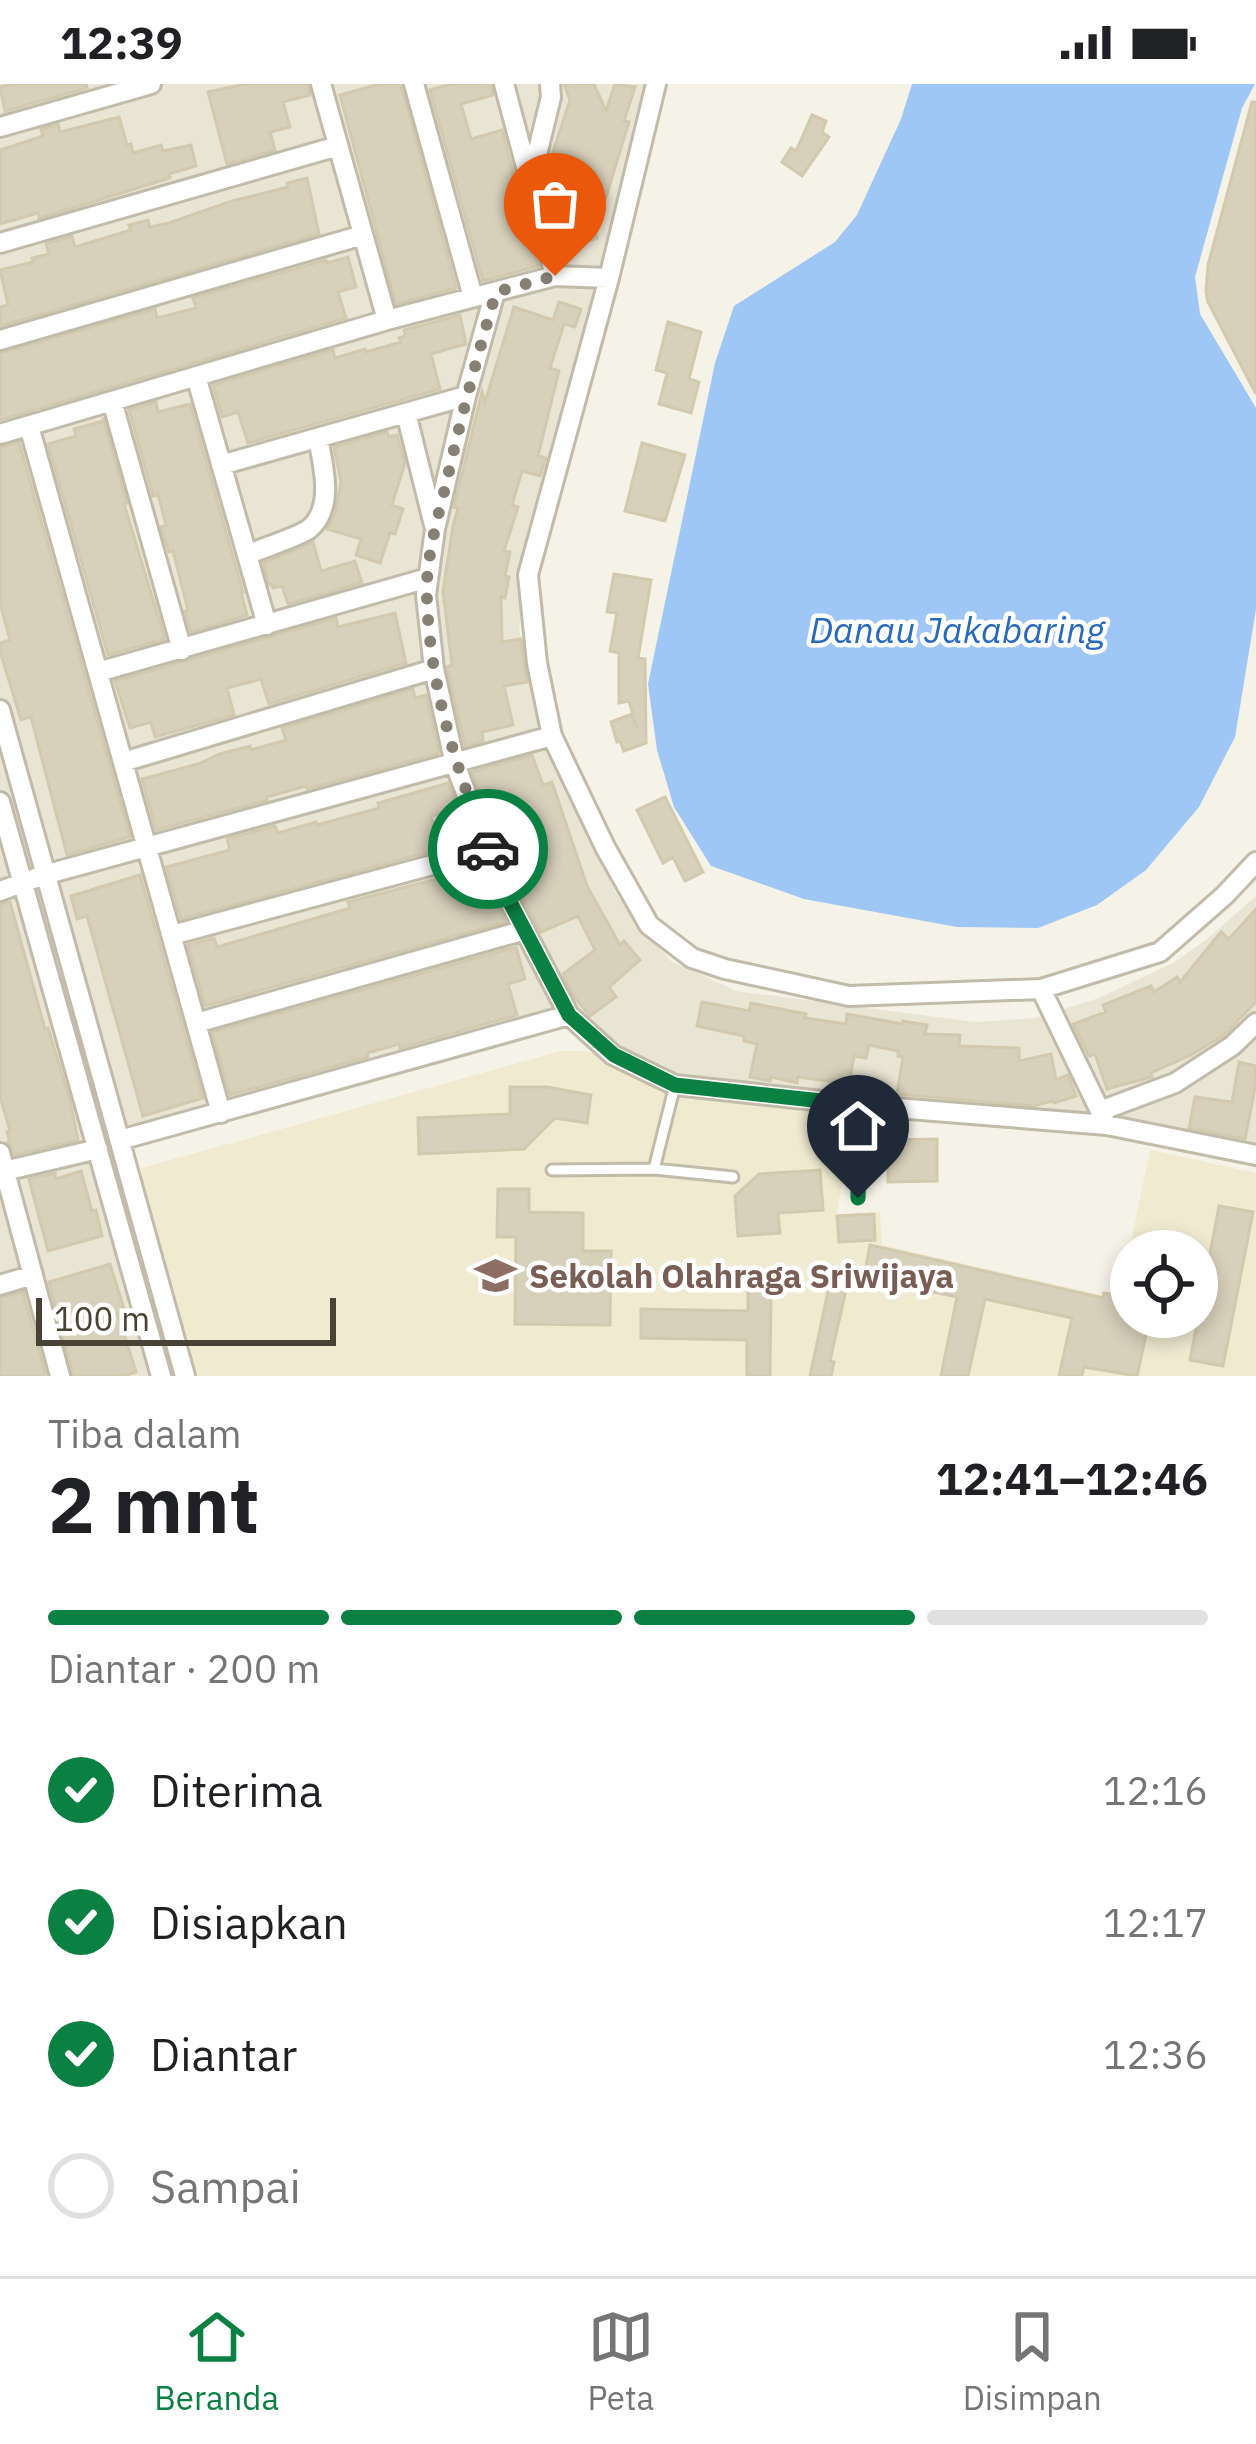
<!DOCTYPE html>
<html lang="id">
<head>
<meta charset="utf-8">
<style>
  :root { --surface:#fff; --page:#f6f6f6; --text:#202124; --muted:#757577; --line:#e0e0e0; --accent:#0b8043 }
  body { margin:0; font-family:"IBM Plex Sans",sans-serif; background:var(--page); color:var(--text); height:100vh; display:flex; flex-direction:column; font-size:45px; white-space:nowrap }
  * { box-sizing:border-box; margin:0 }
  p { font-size:39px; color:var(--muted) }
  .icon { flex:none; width:66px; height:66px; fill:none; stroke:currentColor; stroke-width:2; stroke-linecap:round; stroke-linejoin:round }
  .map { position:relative; height:1292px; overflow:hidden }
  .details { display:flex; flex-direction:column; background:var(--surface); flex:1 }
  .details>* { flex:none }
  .buttons { position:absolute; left:1110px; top:1146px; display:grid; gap:24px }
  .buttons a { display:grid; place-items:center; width:108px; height:108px; border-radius:50%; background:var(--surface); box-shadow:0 6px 18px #0003; font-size:60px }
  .scale { position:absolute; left:36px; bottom:30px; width:300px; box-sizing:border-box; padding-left:12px; border:6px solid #484335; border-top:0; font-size:33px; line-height:42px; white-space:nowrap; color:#484335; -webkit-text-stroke:9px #fff; paint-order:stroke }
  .pin { position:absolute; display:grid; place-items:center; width:102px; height:102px; color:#fff; margin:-123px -51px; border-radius:50% 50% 50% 0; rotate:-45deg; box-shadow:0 0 12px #0007 }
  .pin .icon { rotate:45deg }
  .courier { position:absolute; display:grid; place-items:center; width:120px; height:120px; margin:-60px; border:9px solid #0b8043; border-radius:50%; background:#fff; color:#222; box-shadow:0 3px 15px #0007 }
  .headline em { font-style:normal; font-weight:800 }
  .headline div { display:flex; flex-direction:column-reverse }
  .headline { display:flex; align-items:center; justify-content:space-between; height:204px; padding:0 48px }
  h1 { font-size:78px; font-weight:800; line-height:90px }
  .bar { display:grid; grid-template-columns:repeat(4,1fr); gap:18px 12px; align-content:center; height:144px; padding:0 48px }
  .bar i { height:15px; border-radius:9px; background:var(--line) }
  .bar .selected { background:var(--accent) }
  .bar p { grid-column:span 4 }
  ol { padding:0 48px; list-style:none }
  li { display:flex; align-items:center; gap:36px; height:132px }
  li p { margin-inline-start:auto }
  li .icon { padding:12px; border-radius:50%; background:var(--accent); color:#fff; stroke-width:4 }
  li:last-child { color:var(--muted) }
  li i { width:66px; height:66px; border:6px solid var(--line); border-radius:50% }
  .status { display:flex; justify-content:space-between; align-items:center; height:84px; padding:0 60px; background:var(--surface); direction:ltr }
  .status svg { height:33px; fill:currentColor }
  .dock { display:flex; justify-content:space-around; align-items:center; height:168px; border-top:3px solid var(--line); background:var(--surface); font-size:33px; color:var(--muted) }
  .dock a { display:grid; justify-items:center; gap:6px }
  .dock .selected { color:var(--accent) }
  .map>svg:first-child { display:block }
  .residential { fill:#e9e5d4 }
  .education { fill:#efead0; fill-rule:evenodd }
  .water { fill:#9fc7f5 }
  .building { fill:#d7d0bb; stroke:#d2c9ae; stroke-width:3 }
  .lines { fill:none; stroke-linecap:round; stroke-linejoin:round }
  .service-casing { stroke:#c1bca9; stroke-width:15 }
  .minor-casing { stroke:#c1bca9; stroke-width:24 }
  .service { stroke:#fff; stroke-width:9 }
  .minor { stroke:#fff; stroke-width:18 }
  .done { stroke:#858073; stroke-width:12; stroke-dasharray:0 21.6 }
  .route { stroke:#0b8043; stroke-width:15 }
  .labels { text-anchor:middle; stroke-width:9; stroke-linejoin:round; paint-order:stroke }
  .education-label { font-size:33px; font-weight:bold; fill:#785e54; stroke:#fff; text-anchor:start }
  .water-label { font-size:36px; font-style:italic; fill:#2769bc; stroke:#fff }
</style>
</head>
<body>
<div class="status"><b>12:39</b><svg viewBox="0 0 49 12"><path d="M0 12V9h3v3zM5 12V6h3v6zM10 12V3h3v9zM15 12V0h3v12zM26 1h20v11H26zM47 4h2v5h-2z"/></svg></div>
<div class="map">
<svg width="1256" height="1292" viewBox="0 0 1256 1292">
  <rect width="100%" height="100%" fill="#f5f2e7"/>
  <path class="residential" d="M0,0h646l3,6 -42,167 -78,289 -10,84 24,101 74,164 52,65 67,31 239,31 61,-4 63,-20 74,-35 34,-24 49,-43v256l-564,-69 -58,-21 -60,-49 -481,132 59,231h-152z"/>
  <path class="education" d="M561,967h27l75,39 28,8 70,6 92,16 1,5 -18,90 44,-3 2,33 237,54 31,-149 106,23v203h-1061l-55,-201 2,-7zM1131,1167h66v66h-66z"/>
  <path class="water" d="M912,0h343l-13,24 -47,169 5,37 56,94v201l-21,128 -36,70 -53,63 -49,35 -59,23 -81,-1 -153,-28 -93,-33 -37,-59 -17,-57 -9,-66 67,-321 19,-57 101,-64 22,-27 44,-96z"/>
  <path class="building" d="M11,0h75l1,4 -82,23 -5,-24z
    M246,0h62l2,11 -27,7 7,25 -20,5 5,18 -48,14 -19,-72z
    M379,0h22l55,204 -60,16 -56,-209z
    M450,0h41l2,11 -32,9 10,35 31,-9 36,136 -55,15 -53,-191z
    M564,0h30l12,27 9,-27 20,3 -11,34 5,1 -27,88 -16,-5 11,33 -35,11 -18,-66 5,-1 4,-30 17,-52z
    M1252,18h4v292l-48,-92 -2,-10 2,-27z
    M812,31l14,6 -4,11 7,5 -27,39 -20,-14 9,-14 5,3z
    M119,33l8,28 4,-1 2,9 28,-8 2,6 28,-6 5,21 -27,8 1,4 -81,25 -50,15 -1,-5 -38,11v-74l43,-14 -2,-7 17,-5 2,8z
    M307,94l12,56 -319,92v-19l8,-2 -8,-35 33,-8 -1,-4 17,-4 -3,-10 26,-8 3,11 56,-17 -2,-5 19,-5 2,7 19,-4 63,-22 56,-14 -1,-4z
    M348,173l8,30 -18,5 8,26 -346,102v-67l155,-44 2,9 39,-10 -3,-10 133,-38 1,3z
    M559,218l22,7 -6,18 -11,-3 -14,44 9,3 -21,85 8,2 -6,18 -18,-5 -10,34 6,2 -14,44 6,1 -5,24 4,1 -4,21 -4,-1 1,45 19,-3 6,43 -23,4 9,39 -31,7 1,9 -18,5 -18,-79 5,-2 -9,-74 10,-65 5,-18 -4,-1 28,-115 3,10 29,-95 39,13z
    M460,231l6,29 -35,10 9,35 -192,54 -10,-31 -16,5 -9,-32 120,-35 2,8 30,-9 1,3 35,-10 -2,-4 6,-2 -1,-6z
    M668,238l33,10 -12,47 10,3 -8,31 -32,-9 8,-31 -11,-3z
    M156,318l2,10 32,-8 53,188h-2l6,23 -56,17 -6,-21 3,-1 -15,-59 -4,1 -8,-25 5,-2 -8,-31 -5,2 -24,-86z
    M103,334l24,85 -3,1 41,135 -57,16 -60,-211 28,-8 -2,-7 29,-8z
    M387,348l2,5 8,-2 8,28 -13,42 11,4 -8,25 -5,-1 -10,30 -24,-8 5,-16 -34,-10 8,-16 6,-31 -7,-35z
    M19,358l111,395 -63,18 -36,-138 -10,3 -21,-69v-8l10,-3 -10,-37v-156z
    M642,359l43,12 -20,66 -40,-10z
    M313,458l8,29 34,-10 7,22 -74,21 -6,-18 -9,2 -1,-4 -3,1 -6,-22z
    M614,490l37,6 -13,78 7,1 1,84 -22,8 -4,-10 -3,1 -6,-20 21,-8 5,15 -8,-28 -10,2v-50l-9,-2 7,-38 -10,-1z
    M395,529l11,50 -137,41 -8,-25 -34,9 7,27 -79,22 -4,-15 -21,6 -15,-47 221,-63 2,9z
    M413,605l2,9 11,-3 13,58 -132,36 -1,-3 -39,11v3l-111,30 -14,-51 56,-15 22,-10 30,-8 1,4 35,-10 -4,-12z
    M532,671l11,30 9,-3 35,104 33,59 4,-4 16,19 -31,27 7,10 -26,19 -15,-18 -12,-24 32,-24 -17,-34 -37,16 -28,-53 -41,-107z
    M448,699l10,26 -27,7 9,33 -259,70 -15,-52 64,-17 -3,-11 48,-13 3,7 38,-11 1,3 62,-17 -1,-5z
    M665,713l38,75 -18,9 -12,-24 -10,6 -26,-53z
    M463,788l9,32 21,-5 12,23 -300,84 -17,-61 26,-7 3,9 133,-39 -2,-6z
    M140,791l63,223 -60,18 -56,-200 -10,3 -6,-23z
    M10,818l35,127 3,-1 22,72 8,40 -64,15 -6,-13h2l-3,-10 3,-1 -10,-35v-192z
    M1256,825v93l-32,33 -33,20 -40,18 1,4 -45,12 -12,-35 -6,2 -16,-32 33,-12 -3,-7 48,-19 3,6 23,-15 3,5 41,-50 8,7z
    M516,863l9,32 -17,5 9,31 -117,33 -1,-4 -32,9 1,4 -138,38 -18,-63z
    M702,918l47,9 2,-8 55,11 -1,4 41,6 1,-10 56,10v-3l24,4 -2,9 35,1 -1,11 60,2v13l32,-7 5,26 12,-5 8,21 -22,7 -1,-2 -20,5 -136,-12 6,-37 -5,-1v-5l-29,-6 -3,13 -12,-2 -5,28 -51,-7 -1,6 -26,-6 -1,4 -20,-4 7,-33 -13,-3v-5l-47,-10z
    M1239,978l17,4v17l-11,56 -56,-11 6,-31 37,5z
    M510,1003h37l44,8 -4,28 -32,-5 -31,31 -105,5 -1,-36 92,-4z
    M937,1055v42l-49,1v-42z
    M820,1086l3,40 -45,3 2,20 -42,3 -3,-40 24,-22z
    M81,1087l11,40 4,-1 6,26 -54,15 -19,-72 26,-6 1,6z
    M498,1105h31v23l54,1v38h28l-1,74 -95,-1 1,-87h-19z
    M1219,1122l34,6 -30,154 -33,-6z
    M874,1130l1,26 -36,2 -2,-26z
    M870,1161l233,53 1,-5 27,5v19h19l-13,59 -53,-9 -2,9h-23l13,-58 -87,-19 -17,77h-27l16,-79 -93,-20z
    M110,1180l15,48 -7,2 18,58 -13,4h-50l-24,-94z
    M833,1184l17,4 -20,89 4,1 -3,14h-21z
    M748,1199l23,1 -1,92h-23v-36l-106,-2v-29l107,2z
    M23,1208l23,84h-46v-78z"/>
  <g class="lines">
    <defs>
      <path id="service" d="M675,1001l-21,84 79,8
        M552,1086l102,-1
        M858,1114l1,-93"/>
      <path id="minor" d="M321,0l66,236
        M414,0l59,213
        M504,0l51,192
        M656,0l-47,194 -81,297 9,88 15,73 53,111 44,78 43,33 33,11 124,27 192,-7 119,-37 65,-57 31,-33
        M0,43l151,-43
        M531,95l20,-82 -1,-13
        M0,159l338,-97
        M495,208l-29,104 -31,133 -9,66 8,74 21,95 46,121 68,130 44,40 62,30 184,20 248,20 149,30
        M0,256l363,-105
        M196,292l71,249
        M112,317l70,249
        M406,329l28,112
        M29,342l192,687
        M0,350l387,-114 168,-44 54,2
        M221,381l245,-69
        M247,471c15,-7 51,-18 62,-26 26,-21 14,-64 9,-91
        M98,588l330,-94
        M0,626l185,666
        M123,678l311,-93
        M0,718l161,574
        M0,807l44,-16 508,-139
        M172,851l316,-85
        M1041,905l63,130
        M196,939l329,-93
        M1100,1027l75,-28 57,-37 24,-23
        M120,1056l449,-125
        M0,1069l60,223
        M0,1088l98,-23
        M0,1201l33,-10"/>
    </defs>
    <use href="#service" class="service-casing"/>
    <use href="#minor" class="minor-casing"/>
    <use href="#service" class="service"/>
    <use href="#minor" class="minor"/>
  </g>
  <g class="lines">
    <path class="done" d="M488,765c-32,-81 -58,-162 -61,-250 -2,-40 11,-81 20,-119 14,-63 31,-126 49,-188l59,-16"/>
    <path class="route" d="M488,765l13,36 68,130 45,40 61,30 184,20 -1,93"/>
  </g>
  <defs>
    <symbol id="school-bare" viewBox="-9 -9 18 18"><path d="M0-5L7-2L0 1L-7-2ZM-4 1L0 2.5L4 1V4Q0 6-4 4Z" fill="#8d6e63" stroke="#fff" stroke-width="2.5" paint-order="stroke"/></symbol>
  </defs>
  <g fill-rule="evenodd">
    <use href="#school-bare" x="466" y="1162" width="59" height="59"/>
  </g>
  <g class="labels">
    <g class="education-label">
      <text x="529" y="1204">Sekolah Olahraga Sriwijaya</text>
    </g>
    <g class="water-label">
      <text x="957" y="559">Danau Jakabaring</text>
    </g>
  </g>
</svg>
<div class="buttons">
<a><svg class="icon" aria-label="locate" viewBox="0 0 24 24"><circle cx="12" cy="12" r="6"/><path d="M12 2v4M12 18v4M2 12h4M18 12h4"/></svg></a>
</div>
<div class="scale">100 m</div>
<div class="pin" style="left:555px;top:192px;background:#ea580c"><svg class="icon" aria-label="bag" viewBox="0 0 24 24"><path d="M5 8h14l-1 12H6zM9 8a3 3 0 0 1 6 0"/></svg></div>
<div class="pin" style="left:858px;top:1114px;background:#1f2937"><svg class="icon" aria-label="home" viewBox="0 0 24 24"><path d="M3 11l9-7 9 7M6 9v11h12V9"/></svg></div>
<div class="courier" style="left:488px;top:765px"><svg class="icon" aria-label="car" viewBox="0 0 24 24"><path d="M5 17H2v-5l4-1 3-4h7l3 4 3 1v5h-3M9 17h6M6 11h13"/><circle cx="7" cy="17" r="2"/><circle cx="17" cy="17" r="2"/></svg></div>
</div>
<section class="details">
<div class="headline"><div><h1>2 mnt</h1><p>Tiba dalam</p></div><em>12:41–12:46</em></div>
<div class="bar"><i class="selected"></i><i class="selected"></i><i class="selected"></i><i></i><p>Diantar · 200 m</p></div>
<ol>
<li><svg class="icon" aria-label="check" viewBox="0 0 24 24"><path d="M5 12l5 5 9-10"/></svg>Diterima<p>12:16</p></li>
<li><svg class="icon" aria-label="check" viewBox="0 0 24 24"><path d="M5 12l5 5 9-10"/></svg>Disiapkan<p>12:17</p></li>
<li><svg class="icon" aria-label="check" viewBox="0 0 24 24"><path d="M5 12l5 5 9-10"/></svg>Diantar<p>12:36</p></li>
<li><i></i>Sampai</li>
</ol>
</section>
<nav class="dock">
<a class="selected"><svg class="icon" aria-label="home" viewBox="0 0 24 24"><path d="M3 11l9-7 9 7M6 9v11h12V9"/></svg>Beranda</a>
<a><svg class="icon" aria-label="map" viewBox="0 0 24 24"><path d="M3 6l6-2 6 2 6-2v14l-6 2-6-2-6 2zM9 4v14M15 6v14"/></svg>Peta</a>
<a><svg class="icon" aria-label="saved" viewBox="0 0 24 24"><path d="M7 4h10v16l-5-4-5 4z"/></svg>Disimpan</a>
</nav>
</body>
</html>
